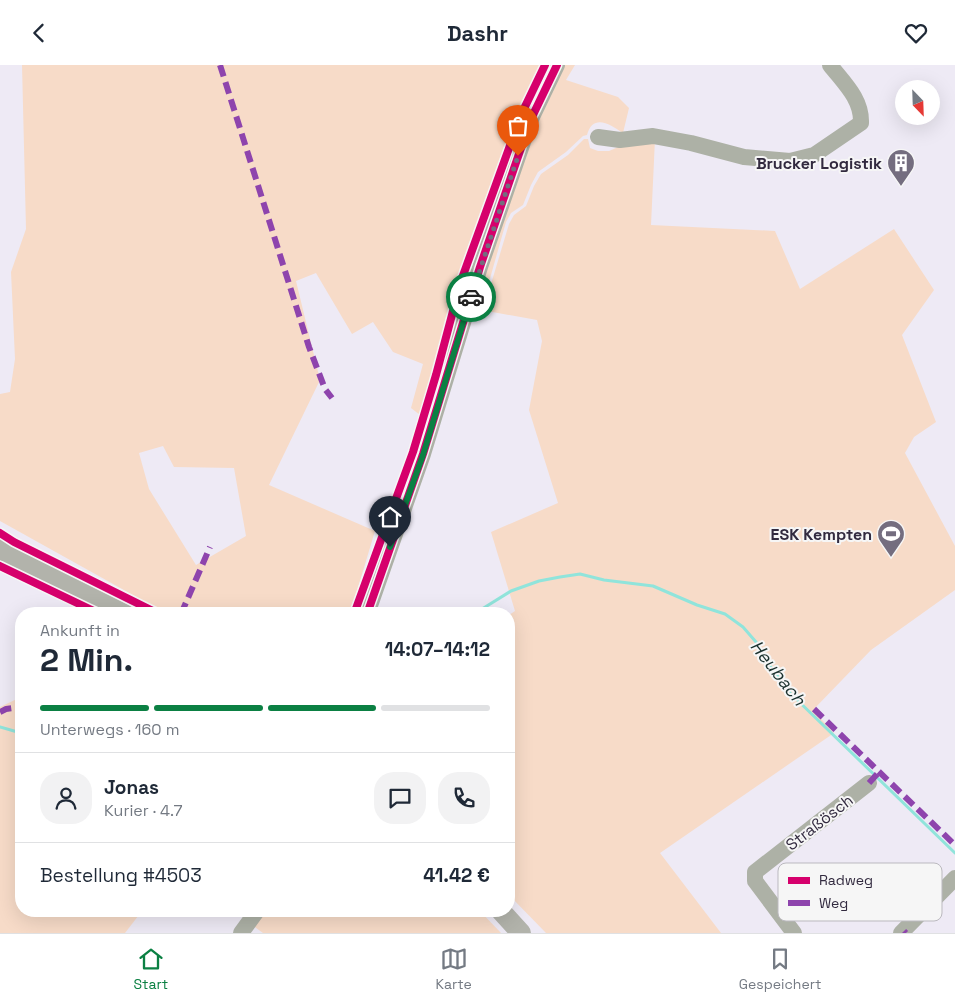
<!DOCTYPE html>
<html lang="de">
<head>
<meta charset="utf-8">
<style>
  :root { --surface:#fff; --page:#f2f2f3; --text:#1f2937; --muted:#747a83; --line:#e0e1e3; --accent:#0b8043 }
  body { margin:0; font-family:"Space Grotesk",sans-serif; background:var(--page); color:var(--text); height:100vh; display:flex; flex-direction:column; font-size:19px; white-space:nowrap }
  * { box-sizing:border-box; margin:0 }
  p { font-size:16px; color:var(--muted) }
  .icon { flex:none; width:28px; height:28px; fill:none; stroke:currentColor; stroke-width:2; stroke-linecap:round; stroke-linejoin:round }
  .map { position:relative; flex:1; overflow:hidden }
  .panel { position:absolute; left:15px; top:542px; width:500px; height:310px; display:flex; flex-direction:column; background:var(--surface); border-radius:20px; box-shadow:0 5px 20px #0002 }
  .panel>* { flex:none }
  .needle { width:32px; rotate:157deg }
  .buttons { position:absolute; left:895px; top:15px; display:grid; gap:10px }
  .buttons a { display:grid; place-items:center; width:45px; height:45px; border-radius:50%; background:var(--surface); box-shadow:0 5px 20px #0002; font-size:25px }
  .pin { position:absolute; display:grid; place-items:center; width:42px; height:42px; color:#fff; margin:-51px -21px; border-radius:50% 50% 50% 0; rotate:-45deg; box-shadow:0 0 5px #0007 }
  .pin .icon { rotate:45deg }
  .courier { position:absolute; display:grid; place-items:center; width:50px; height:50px; margin:-25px; border:4px solid #0b8043; border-radius:50%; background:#fff; color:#222; box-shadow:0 1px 6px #0007 }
  .head em { font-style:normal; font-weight:700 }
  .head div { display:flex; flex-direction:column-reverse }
  .head { display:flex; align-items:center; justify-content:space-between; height:85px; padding:0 25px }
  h1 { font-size:32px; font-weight:700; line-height:38px }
  .bar { display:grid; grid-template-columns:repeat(4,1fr); gap:8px 5px; align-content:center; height:60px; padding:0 25px }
  .bar i { height:6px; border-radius:4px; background:var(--line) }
  .bar .active { background:var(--accent) }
  .bar p { grid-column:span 4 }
  .line { display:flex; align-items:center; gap:12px; padding:0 25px; border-top:1px solid var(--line) }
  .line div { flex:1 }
  .round { display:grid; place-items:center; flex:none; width:52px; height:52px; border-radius:20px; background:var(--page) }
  header { display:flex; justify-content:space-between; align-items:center; height:65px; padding:0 25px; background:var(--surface); font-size:22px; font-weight:700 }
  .dock { display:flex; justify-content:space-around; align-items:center; height:70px; border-top:1px solid var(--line); background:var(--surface); font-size:14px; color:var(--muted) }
  .dock a { display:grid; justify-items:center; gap:2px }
  .dock .active { color:var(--accent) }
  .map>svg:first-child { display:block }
  .green { fill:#f7dbc8; fill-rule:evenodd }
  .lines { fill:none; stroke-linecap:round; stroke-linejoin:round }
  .stream { stroke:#90e4db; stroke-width:3 }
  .minor { stroke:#adb1a6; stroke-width:16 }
  .major { stroke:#b2b3ab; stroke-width:20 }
  .quiet { stroke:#8e44ad; stroke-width:6; stroke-dasharray:12 6; stroke-linecap:butt }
  .cycleway-casing { stroke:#f6f6f6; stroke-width:11 }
  .cycleway { stroke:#d6006c; stroke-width:8 }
  .done { stroke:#746d7f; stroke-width:5; stroke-dasharray:0 9 }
  .route { stroke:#0b8043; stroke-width:6 }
  .labels { text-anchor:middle; stroke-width:4; stroke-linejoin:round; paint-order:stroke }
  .poi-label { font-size:16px; font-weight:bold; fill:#322a3f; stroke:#f6f6f6; text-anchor:end }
  .street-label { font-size:16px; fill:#322a3f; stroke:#f6f6f6 }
  .water-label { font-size:18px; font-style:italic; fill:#1a302d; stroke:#f6f6f6 }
  .key { fill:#f6f6f6; stroke:#bbb9bf; stroke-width:1 }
  .key-label { font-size:14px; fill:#322a3f }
</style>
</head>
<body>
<header><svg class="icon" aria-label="back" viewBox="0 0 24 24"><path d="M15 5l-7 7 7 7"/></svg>Dashr<svg class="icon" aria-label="heart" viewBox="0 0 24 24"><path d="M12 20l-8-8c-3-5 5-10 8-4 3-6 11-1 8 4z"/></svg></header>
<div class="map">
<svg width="955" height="868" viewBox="0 0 955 868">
  <rect width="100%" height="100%" fill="#eeeaf5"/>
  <path class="green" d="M22,0h521c-54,111 -89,231 -123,350l-9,-7 12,-44 -30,-12 -20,-30 -21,12 -36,-61 -20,8 24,99 -51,105 106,46 -25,83h-183l-167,-93v-127l10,-2 5,-33 -4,-87 15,-43zM163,381l11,21 60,1 12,68 -50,29 -47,-76 -10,-36z
    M547,0h6l-83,217 -6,-2 59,-165z
    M564,0h11l-9,15 52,17 11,11 -6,25c-13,-9 -30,-20 -36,2l-4,1 -17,16 -28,20 -7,13 -8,20 -12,8 -5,9 -17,60 -3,3h-4l54,-164z
    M584,74h4l2,9 8,3h11l7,-3 8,-6 31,-3 -4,86 124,6 25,58 94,-60 40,61 -32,45 34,87 -22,15 -9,16 50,93v44l-84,60 -58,60 21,23 -174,120 61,80h-175l-37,-38v-280l6,-4 -24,-79 67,-29 -29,-93 13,-69 -5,-21 -61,-11 5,-21 6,1 4,-5 18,-60 5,-9 12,-9 8,-20 7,-12 27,-19z
    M21,632v214h121l-17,22h-125v-226z
    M261,846h219l21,22h-238l-11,-8z"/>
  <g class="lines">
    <path class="stream" d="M477,549l5,-5 29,-18 28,-10 21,-4 20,-3 24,6 49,6 44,19 28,9 18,13 13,15 14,24 20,27 165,160
      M0,662l21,6"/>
    <path class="minor" d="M598,72l22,3 33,-4 38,7 53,14 46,4 24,-6 47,-32c1,-24 -17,-40 -31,-58
      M367,549l56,-160 57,-187 51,-148 26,-54
      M241,868l16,-22
      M794,868l-39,-52v-9l114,-89
      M901,868l54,-55"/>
    <path class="major" d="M0,484l125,65
      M501,846l20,22"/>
    <path class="quiet" d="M220,0l89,282 16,42 7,9
      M181,549l29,-67
      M814,644l141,136
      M0,647l6,-3 15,-2
      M869,718l10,-11
      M904,866l2,2"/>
    <defs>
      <path id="cycleway" d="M0,468l14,9 145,72
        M0,501l100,48
        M354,549l59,-162 23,-77 25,-94 60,-166 24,-50
        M367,549l56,-160 57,-187 51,-148 26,-54"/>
    </defs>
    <use href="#cycleway" class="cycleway-casing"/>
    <use href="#cycleway" class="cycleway"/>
  </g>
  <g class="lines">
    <path class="done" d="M471,232l47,-141"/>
    <path class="route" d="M390,482l33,-92 48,-158"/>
  </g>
  <defs>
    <symbol id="building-pin" viewBox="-11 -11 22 30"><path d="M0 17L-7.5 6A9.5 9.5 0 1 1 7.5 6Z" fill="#746d7f" stroke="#f6f6f6"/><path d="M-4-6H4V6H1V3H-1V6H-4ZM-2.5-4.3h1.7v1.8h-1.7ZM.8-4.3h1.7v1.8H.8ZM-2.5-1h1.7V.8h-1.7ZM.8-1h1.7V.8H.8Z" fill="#fff"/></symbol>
    <symbol id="stadium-pin" viewBox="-11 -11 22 30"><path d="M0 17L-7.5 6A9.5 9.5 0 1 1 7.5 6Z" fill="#746d7f" stroke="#f6f6f6"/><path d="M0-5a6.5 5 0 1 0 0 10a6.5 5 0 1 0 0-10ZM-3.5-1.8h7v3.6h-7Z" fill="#fff"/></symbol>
  </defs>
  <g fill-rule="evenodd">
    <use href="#building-pin" x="885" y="82" width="32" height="43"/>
    <use href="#stadium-pin" x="875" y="453" width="32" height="43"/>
  </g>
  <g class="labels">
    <g class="poi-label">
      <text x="882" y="104">Brucker Logistik</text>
      <text x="872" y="475">ESK Kempten</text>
    </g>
    <g class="street-label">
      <text transform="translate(819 757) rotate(-38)" y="6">Straßösch</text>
    </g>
    <g class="water-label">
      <text transform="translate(778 608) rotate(52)" y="6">Heubach</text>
    </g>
  </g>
  <rect x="778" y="798" width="164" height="58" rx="8" class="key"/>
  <rect x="788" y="812" width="22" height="7" fill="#d6006c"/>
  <rect x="788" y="835" width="22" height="6" fill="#8e44ad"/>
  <g class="key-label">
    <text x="819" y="820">Radweg</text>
    <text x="819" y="843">Weg</text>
  </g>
</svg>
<div class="buttons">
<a><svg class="needle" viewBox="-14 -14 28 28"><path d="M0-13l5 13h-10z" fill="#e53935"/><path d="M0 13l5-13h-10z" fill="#747a83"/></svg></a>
</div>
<div class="pin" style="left:518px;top:91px;background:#ea580c"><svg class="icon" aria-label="bag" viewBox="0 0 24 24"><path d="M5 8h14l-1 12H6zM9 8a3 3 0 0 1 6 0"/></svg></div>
<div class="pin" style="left:390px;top:482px;background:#1f2937"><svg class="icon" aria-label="home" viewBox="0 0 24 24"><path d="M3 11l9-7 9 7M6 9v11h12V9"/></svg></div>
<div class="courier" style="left:471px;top:232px"><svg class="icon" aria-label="car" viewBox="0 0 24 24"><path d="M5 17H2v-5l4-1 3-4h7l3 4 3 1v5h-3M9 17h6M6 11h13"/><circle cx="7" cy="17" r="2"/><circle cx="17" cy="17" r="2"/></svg></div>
<section class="panel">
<div class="head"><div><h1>2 Min.</h1><p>Ankunft in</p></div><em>14:07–14:12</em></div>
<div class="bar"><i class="active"></i><i class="active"></i><i class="active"></i><i></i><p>Unterwegs · 160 m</p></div>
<div class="line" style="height:90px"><a class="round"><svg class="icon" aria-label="person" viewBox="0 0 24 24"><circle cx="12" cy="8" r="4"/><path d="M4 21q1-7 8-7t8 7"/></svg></a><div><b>Jonas</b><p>Kurier · 4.7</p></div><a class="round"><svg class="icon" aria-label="chat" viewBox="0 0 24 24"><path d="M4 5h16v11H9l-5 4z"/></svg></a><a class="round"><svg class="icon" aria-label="phone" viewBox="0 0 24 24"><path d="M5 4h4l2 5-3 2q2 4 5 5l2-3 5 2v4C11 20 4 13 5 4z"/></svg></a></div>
<div class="line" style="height:65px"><div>Bestellung #4503</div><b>41.42 €</b></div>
</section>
</div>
<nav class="dock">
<a class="active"><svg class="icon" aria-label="home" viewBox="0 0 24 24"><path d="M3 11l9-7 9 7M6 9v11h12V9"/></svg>Start</a>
<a><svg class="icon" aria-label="map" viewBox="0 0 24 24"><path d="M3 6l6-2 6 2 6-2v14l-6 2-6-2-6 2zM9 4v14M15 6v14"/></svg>Karte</a>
<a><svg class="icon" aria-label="saved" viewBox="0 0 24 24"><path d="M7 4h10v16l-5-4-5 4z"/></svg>Gespeichert</a>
</nav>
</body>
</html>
